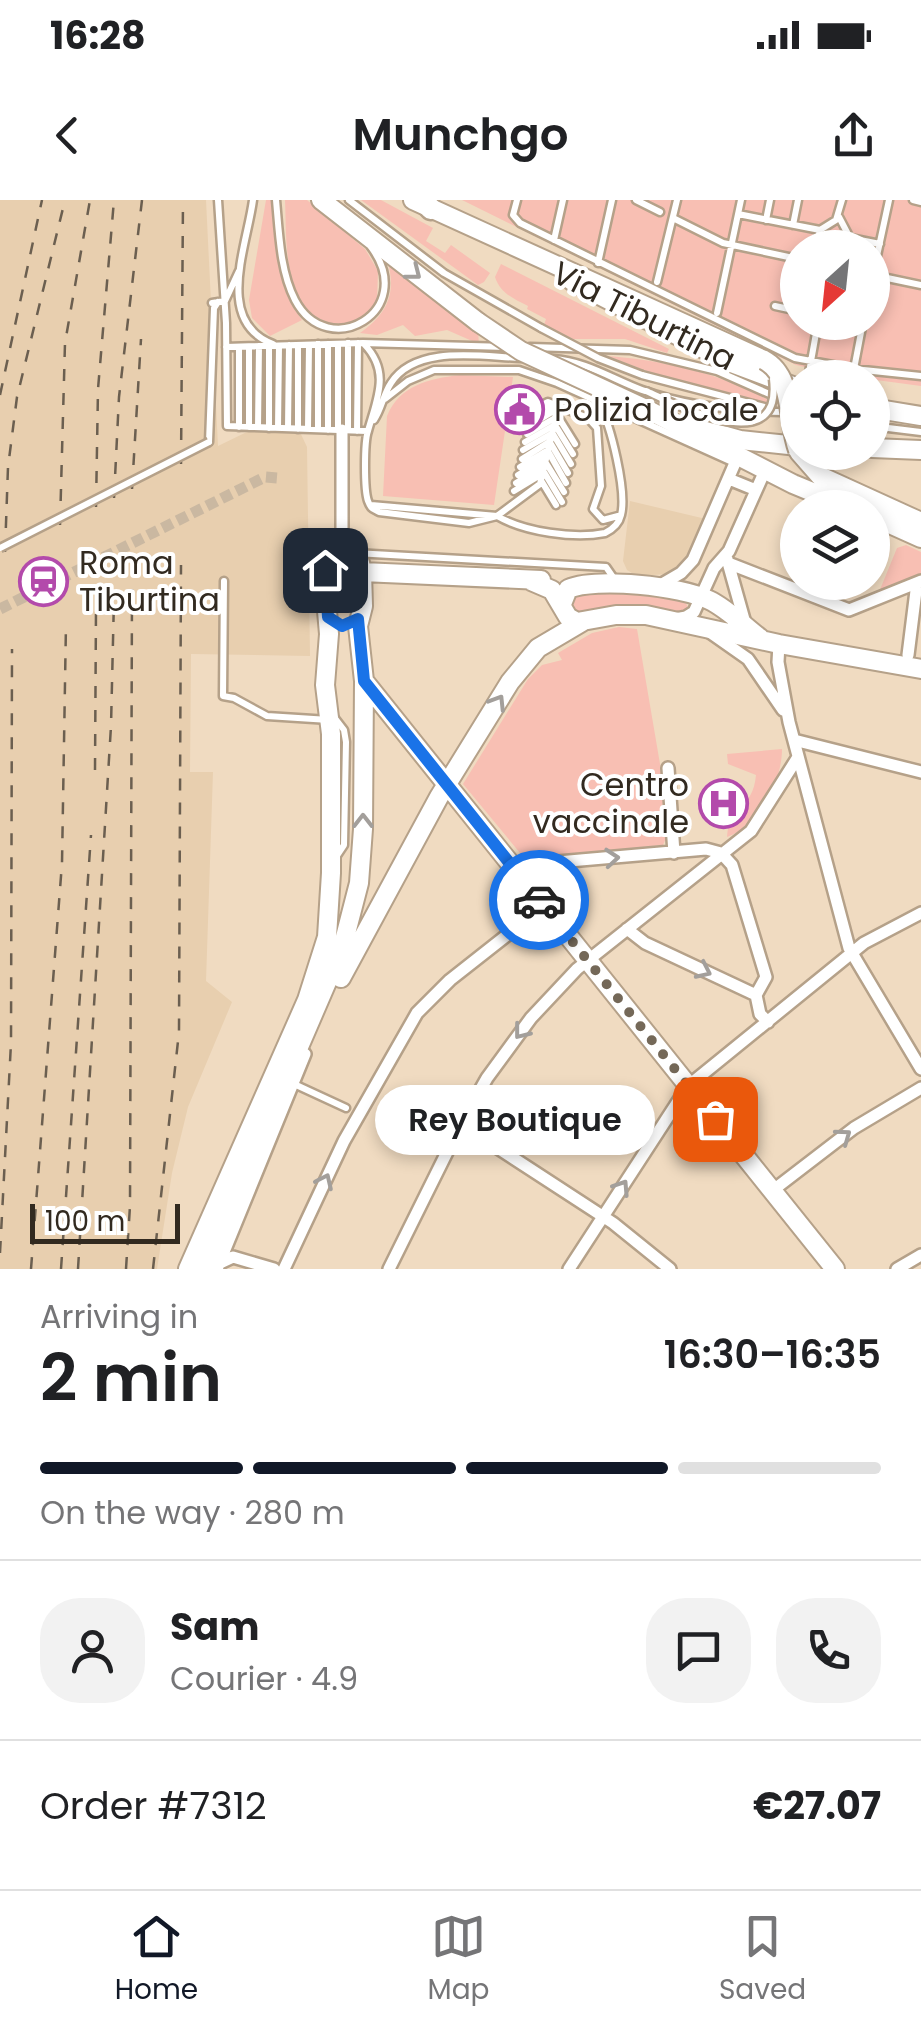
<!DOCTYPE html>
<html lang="en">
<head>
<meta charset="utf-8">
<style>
  :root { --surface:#fff; --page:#f2f2f2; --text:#202124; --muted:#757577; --line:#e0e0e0; --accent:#111827 }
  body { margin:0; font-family:Poppins,sans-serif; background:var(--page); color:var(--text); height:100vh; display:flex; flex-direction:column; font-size:38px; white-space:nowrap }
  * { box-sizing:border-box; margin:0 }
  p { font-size:32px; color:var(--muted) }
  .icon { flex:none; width:55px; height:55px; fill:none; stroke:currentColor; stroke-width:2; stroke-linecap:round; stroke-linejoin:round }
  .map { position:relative; height:1069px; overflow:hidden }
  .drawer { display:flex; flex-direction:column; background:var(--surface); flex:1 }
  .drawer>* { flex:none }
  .needle { width:65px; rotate:207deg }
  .buttons { position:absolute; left:780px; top:30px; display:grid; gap:20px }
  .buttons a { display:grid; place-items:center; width:110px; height:110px; border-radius:50%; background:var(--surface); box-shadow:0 5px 15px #0003; font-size:50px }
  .scale { position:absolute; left:30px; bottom:25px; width:150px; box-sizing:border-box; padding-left:10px; border:5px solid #322a20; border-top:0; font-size:28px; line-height:35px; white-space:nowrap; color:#322a20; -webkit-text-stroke:8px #fff; paint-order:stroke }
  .pin { position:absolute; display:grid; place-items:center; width:85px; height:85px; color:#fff; margin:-42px; border-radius:20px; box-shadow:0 5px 15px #0006 }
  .courier { position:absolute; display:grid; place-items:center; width:100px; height:100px; margin:-50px; border:8px solid #1a73e8; border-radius:50%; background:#fff; color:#222; box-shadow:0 2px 12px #0007 }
  .bubble { position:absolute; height:70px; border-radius:35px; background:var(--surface); box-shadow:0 5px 15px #0003; font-size:32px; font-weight:600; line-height:70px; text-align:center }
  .headline em { font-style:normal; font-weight:600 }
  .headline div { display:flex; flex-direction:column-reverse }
  .headline { display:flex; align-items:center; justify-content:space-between; height:170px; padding:0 40px }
  h1 { font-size:65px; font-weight:600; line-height:75px }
  .bar { display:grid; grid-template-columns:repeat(4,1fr); gap:15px 10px; align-content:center; height:120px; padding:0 40px }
  .bar i { height:12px; border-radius:8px; background:var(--line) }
  .bar .current { background:var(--accent) }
  .bar p { grid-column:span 4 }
  .line { display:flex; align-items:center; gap:25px; padding:0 40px; border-top:2px solid var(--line) }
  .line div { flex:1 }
  .round { display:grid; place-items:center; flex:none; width:105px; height:105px; border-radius:40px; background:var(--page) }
  .status { display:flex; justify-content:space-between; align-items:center; height:70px; padding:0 50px; background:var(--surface); direction:ltr }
  .status svg { height:28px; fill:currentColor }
  header { display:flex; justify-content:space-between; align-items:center; height:130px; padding:0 40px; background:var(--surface); font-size:45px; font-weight:600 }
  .tabs { display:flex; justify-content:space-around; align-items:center; height:140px; border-top:2px solid var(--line); background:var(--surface); font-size:28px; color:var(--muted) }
  .tabs a { display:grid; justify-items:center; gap:5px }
  .tabs .current { color:var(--accent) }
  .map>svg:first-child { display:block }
  .built { fill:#e8cfaf }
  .green { fill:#f8bfb3; fill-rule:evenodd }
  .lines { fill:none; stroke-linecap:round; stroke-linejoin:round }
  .street-tunnel { stroke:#cab8a1; stroke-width:11; stroke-dasharray:11 5.5; stroke-linecap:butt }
  .lane-casing { stroke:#b5a189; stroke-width:11 }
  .street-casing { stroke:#b5a189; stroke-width:16 }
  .secondary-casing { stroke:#b5a189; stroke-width:22 }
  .primary-casing { stroke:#b5a189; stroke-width:22 }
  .highway-casing { stroke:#b5a189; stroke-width:25 }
  .lane { stroke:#fff; stroke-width:6 }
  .street { stroke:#fff; stroke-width:11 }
  .secondary { stroke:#fff; stroke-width:18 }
  .primary { stroke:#fff; stroke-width:18 }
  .highway { stroke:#fff; stroke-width:20 }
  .rail { stroke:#6b5f50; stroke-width:2.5; stroke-dasharray:12 12; stroke-linecap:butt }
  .lane-bridge-casing { stroke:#b5a189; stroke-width:11; stroke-linecap:butt }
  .primary-bridge-casing { stroke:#b5a189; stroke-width:22; stroke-linecap:butt }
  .lane-bridge { stroke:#fff; stroke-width:6 }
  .primary-bridge { stroke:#fff; stroke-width:18 }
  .oneway { stroke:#a39f9b }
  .done { stroke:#746858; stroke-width:10; stroke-dasharray:0 18 }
  .route { stroke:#1a73e8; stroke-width:12 }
  .labels { text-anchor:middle; stroke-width:8; stroke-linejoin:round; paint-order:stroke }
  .street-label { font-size:32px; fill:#322a20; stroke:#fff }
  .poi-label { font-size:32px; fill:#322a20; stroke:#fff; text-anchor:start }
</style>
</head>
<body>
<div class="status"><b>16:28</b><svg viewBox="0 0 49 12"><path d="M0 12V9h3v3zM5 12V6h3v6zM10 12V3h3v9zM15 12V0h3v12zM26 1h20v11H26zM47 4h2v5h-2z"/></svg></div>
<header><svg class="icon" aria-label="back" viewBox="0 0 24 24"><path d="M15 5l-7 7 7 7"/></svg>Munchgo<svg class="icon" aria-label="share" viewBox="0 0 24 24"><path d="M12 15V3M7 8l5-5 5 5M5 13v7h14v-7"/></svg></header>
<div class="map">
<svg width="921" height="1069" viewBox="0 0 921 1069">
  <rect width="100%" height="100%" fill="#f0dbc1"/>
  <path class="built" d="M0,0h206l12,246 72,-35 17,36 3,209 -119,-2 -1,118h23l-7,209 26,21 -44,105 -16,66 -15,96h-157z
    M630,301l76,18 -19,38 -19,17 -31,2 -10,-6 -4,-9z"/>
  <path class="green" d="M266,0h7c6,40 4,88 29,120l-32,16 -18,-18 -3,-18z
    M285,0h22l58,49 13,22 -1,30c-9,14 -20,25 -38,23 -58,-4 -52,-83 -54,-124z
    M361,0h20l52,28 -7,13 19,12 6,-8 39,28 -6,9 -6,3z
    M462,0h459v186l-82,-11 -43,-10zM798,48h74v74h-74z
    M387,59l91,72 1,13 -32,-14 -32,6 -12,-11 -26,10 -17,-2c28,-20 37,-40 27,-74z
    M501,64l168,85 -2,4 -42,-14h-52l-29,-14 2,-6 -19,-10 1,-3c-14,-7 -28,-13 -33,-29z
    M608,156c60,5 117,18 169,49l-113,-27z
    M459,175l54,2 -19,128 -111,-9 4,-80c13,-31 42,-37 72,-41z
    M906,345l15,7v24l-42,16 18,-44z
    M581,389l103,11 4,7 -4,6 -102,3 -14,-13z
    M619,427l18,2 29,170 -5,8 8,24 -6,14 -138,14 -62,-75 65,-105 14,-14 20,-5 -4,-7 34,-20z
    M782,549c0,33 -23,77 -55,88 2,-32 26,-27 29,-62l-28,-11 -1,-10z"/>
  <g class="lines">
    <path class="street-tunnel" d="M0,409l265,-132 12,1"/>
    <defs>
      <path id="lane" d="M218,0l8,123 1,103 140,5
        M253,0c-6,46 -39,122 20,144
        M276,0c3,32 4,71 19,100 33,63 124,11 76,-53
        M349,0l95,73 97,55
        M517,0l-4,15 7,8 275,135 59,11 67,7
        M636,0l24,12
        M913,0l8,2
        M738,14l82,16
        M839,17l11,21v10
        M673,18l50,25 75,16
        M766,20l4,-20
        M793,25l5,-25
        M850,38l30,6
        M554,40l9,-40
        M816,48l4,-18 16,-10 6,-20
        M598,63l14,-63
        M873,75l48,10
        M872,79l17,-79
        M657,82l20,-82
        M212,103l13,-2 14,-30
        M775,106l23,5
        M717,113l24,-113
        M318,144v85
        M328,144v86
        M364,144c27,28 13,54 4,87 -4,11 -4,59 0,70 3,8 4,7 11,11l90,11 28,-7 43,-32 18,-75
        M298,145v84
        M226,147l137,-4 144,4
        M239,147v80
        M249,147v80
        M530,147l100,3 87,21 66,29
        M553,159c33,2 59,20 89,31 44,16 94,21 140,22
        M854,169l9,-47
        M642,175l130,34
        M808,178l10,-56
        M385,199l23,-18 26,-11h85l38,13 173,78
        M532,210l16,-8 40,16 9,10 4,58 -8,23 10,11 15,-4
        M557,215l18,29
        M530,218l23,-13
        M374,220c8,-12 9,-25 17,-37 25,-39 91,-26 130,-25
        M555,225l18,29
        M529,226l28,-17
        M872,226l49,6
        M258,227l1,-81
        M269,228v-82
        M278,228l1,-82
        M288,228l1,-83
        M308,228l1,-83
        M338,230v-86
        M348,230v-87
        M357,231l1,-88
        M527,234l28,-16
        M553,234l18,30
        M209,242l5,-134 4,-6
        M525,242l28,-16
        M551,244l17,29
        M523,250l28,-16
        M549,253l17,30
        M522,259l27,-17
        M546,263l18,29
        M520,267l28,-17
        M544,272l18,30
        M518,275l28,-17
        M542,282l14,23
        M516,283l28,-17
        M514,291l28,-17
        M371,305l126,11c28,16 77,23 108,17 8,-4 14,-9 16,-18 6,-23 -10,-90 -22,-111
        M355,353l251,14 9,13
        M224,381l-1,115 11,2 33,18 62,4
        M334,517l10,13 2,12 -2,103 -8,12
        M294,884l52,24"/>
      <path id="street" d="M729,279l27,11
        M342,353v-123
        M727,359l18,64
        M728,363l121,47 72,-29
        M657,387l24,-14 12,-13 42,-97
        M675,419l11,-2 8,-5 20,-44 15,-17 34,-76
        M711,433l37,26 35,51
        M779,444l-1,18 11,60 60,226 72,121
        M908,455l9,-72
        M794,540l127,32
        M668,568l6,85
        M516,670l19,-6 171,-15 15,4 11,12 34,112 -10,18
        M627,729l18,14 111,52 4,19 8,8
        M461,924l152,99 57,46
        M772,991l82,-63 67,-40
        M218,1064l15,-7 41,12
        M217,1069l88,-215
        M284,1069l60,-128 73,-128 33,-33 94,-74
        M389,1069l72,-145 26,-46 44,-60 46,-49 174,-138 47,-74
        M569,1069l119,-183 176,-143 57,-30
        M897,1069l24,-14"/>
      <path id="secondary" d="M572,81l157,81 69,26
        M872,208l49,8
        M690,226l50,14 58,6
        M872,248l49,2
        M362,372l179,8
        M531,381l21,9 16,27 9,5 39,-7h30l133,29 142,25
        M562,404l6,-15c28,-12 113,-3 141,11 19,9 35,26 51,38
        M364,481l471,588
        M341,778l98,-181 71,-115 28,-34 44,-26
        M188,1069l119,-269 20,-63 4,-64v-139l-6,-49 4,-51 -5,-58 2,-11 7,-9 9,-3 11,3 7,7 2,9 1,34 -5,20 6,55 -1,148 -4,54 -16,62 -140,324"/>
      <path id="primary" d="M321,0l157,122
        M413,0l351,160
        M650,211l143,73 58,24
        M799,252l21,24 101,46
        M872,316l49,22"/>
      <path id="highway" d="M423,0l8,9"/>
    </defs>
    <use href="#lane" class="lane-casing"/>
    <use href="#street" class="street-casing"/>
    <use href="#secondary" class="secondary-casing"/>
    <use href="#primary" class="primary-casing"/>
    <use href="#highway" class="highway-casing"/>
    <use href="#lane" class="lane"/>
    <use href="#street" class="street"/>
    <use href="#secondary" class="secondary"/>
    <use href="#primary" class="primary"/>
    <use href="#highway" class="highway"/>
    <path class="rail" d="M0,195l42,-195
      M181,264l2,-264
      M132,289l9,-150
      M114,298l5,-101 23,-197
      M96,307l2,-118 16,-189
      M60,325l5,-182 25,-143
      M5,352l3,-85 9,-70 48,-197
      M95,570l1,-162
      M0,1053l11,-210 1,-394
      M31,1069l31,-406 4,-240
      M61,1069l30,-434
      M78,1069l33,-543 3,-128
      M126,1069l4,-63 2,-617
      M153,1069l26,-237 2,-467"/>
    <defs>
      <path id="lane-bridge" d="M541,128l57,30 44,17
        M646,191c33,15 137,69 127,-12
        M0,348l209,-106"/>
      <path id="primary-bridge" d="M478,122l43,29 129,60
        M764,160c30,16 23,61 34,90"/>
    </defs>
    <use href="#lane-bridge" class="lane-bridge-casing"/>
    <use href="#primary-bridge" class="primary-bridge-casing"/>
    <use href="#lane-bridge" class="lane-bridge"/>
    <use href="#primary-bridge" class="primary-bridge"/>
  </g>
  <defs><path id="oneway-chevron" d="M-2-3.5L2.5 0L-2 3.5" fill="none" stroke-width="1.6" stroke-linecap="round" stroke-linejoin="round" transform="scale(2.5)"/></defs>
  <g class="oneway">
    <use href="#oneway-chevron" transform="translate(414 73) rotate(38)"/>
    <use href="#oneway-chevron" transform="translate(498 502) rotate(-58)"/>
    <use href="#oneway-chevron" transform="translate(363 621) rotate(-90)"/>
    <use href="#oneway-chevron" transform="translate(612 658) rotate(-5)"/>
    <use href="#oneway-chevron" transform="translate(704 771) rotate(25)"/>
    <use href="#oneway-chevron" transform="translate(521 832) rotate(128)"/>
    <use href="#oneway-chevron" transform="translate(844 936) rotate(-36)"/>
    <use href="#oneway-chevron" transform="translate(325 981) rotate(-65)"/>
    <use href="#oneway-chevron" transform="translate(622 987) rotate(-57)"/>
  </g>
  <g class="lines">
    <path class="done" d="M539,700l176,219"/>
    <path class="route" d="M325,370l3,47 14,9 16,-7 6,62 175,219"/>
  </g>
  <defs>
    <symbol id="civic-ring" viewBox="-11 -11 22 22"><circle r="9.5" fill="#fff" stroke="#b34aab" stroke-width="1.5"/><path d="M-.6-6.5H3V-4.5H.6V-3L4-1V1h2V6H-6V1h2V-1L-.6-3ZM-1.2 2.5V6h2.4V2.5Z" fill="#b34aab"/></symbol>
    <symbol id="station-ring" viewBox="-11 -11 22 22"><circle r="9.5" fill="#fff" stroke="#b34aab" stroke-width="1.5"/><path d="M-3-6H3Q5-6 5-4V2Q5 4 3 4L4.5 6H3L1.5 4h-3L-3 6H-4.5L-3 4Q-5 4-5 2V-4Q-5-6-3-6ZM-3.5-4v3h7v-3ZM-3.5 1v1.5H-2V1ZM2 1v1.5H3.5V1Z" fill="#b34aab"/></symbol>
    <symbol id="hospital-ring" viewBox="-11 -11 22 22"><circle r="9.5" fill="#fff" stroke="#b34aab" stroke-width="1.5"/><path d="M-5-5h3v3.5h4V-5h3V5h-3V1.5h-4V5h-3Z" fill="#b34aab"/></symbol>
  </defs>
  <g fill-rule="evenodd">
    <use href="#civic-ring" x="492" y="182" width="55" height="55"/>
    <use href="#station-ring" x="16" y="354" width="55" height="55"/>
    <use href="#hospital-ring" x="696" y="576" width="55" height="55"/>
  </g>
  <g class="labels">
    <g class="street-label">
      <text transform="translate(644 116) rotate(27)" y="11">Via Tiburtina</text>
    </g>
    <g class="poi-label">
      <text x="554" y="221">Polizia locale</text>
      <text x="79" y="374">Roma<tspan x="79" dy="37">Tiburtina</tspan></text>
      <text x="689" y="596" text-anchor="end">Centro<tspan x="689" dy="37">vaccinale</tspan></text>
    </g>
  </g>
</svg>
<div class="buttons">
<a><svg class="needle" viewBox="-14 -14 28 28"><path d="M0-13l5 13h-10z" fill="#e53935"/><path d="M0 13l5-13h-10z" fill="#757577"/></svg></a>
<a><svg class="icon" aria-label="locate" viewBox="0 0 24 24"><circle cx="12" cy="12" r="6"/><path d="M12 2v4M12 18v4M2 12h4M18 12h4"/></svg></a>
<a><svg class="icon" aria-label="layers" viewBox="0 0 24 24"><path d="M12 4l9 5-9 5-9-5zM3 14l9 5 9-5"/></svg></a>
</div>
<div class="scale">100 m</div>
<div class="pin" style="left:715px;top:919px;background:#ea580c"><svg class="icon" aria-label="bag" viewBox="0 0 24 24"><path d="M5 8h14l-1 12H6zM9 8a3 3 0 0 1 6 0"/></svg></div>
<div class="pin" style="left:325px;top:370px;background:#1f2937"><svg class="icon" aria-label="home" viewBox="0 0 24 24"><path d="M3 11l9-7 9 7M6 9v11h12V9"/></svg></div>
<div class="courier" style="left:539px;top:700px"><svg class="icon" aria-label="car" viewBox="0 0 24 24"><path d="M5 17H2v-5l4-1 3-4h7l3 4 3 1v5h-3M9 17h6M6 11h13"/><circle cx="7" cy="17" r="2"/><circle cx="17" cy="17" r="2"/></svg></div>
<div class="bubble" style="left:375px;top:885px;width:280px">Rey Boutique</div>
</div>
<section class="drawer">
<div class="headline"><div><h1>2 min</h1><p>Arriving in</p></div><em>16:30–16:35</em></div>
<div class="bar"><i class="current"></i><i class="current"></i><i class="current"></i><i></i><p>On the way · 280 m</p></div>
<div class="line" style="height:180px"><a class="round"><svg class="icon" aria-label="person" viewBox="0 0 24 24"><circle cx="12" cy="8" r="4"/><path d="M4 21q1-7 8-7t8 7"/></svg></a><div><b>Sam</b><p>Courier · 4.9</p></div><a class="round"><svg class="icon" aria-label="chat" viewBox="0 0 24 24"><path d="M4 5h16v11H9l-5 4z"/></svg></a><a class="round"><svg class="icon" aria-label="phone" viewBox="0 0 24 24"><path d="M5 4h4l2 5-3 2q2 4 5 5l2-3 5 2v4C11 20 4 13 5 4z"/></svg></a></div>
<div class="line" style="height:130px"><div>Order #7312</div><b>€27.07</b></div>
</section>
<nav class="tabs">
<a class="current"><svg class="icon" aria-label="home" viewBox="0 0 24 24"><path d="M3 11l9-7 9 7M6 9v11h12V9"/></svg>Home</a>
<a><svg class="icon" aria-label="map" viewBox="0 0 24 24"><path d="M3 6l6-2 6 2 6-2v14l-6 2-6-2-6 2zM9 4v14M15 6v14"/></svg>Map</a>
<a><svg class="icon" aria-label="saved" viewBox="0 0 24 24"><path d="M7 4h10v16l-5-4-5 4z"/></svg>Saved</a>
</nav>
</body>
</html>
